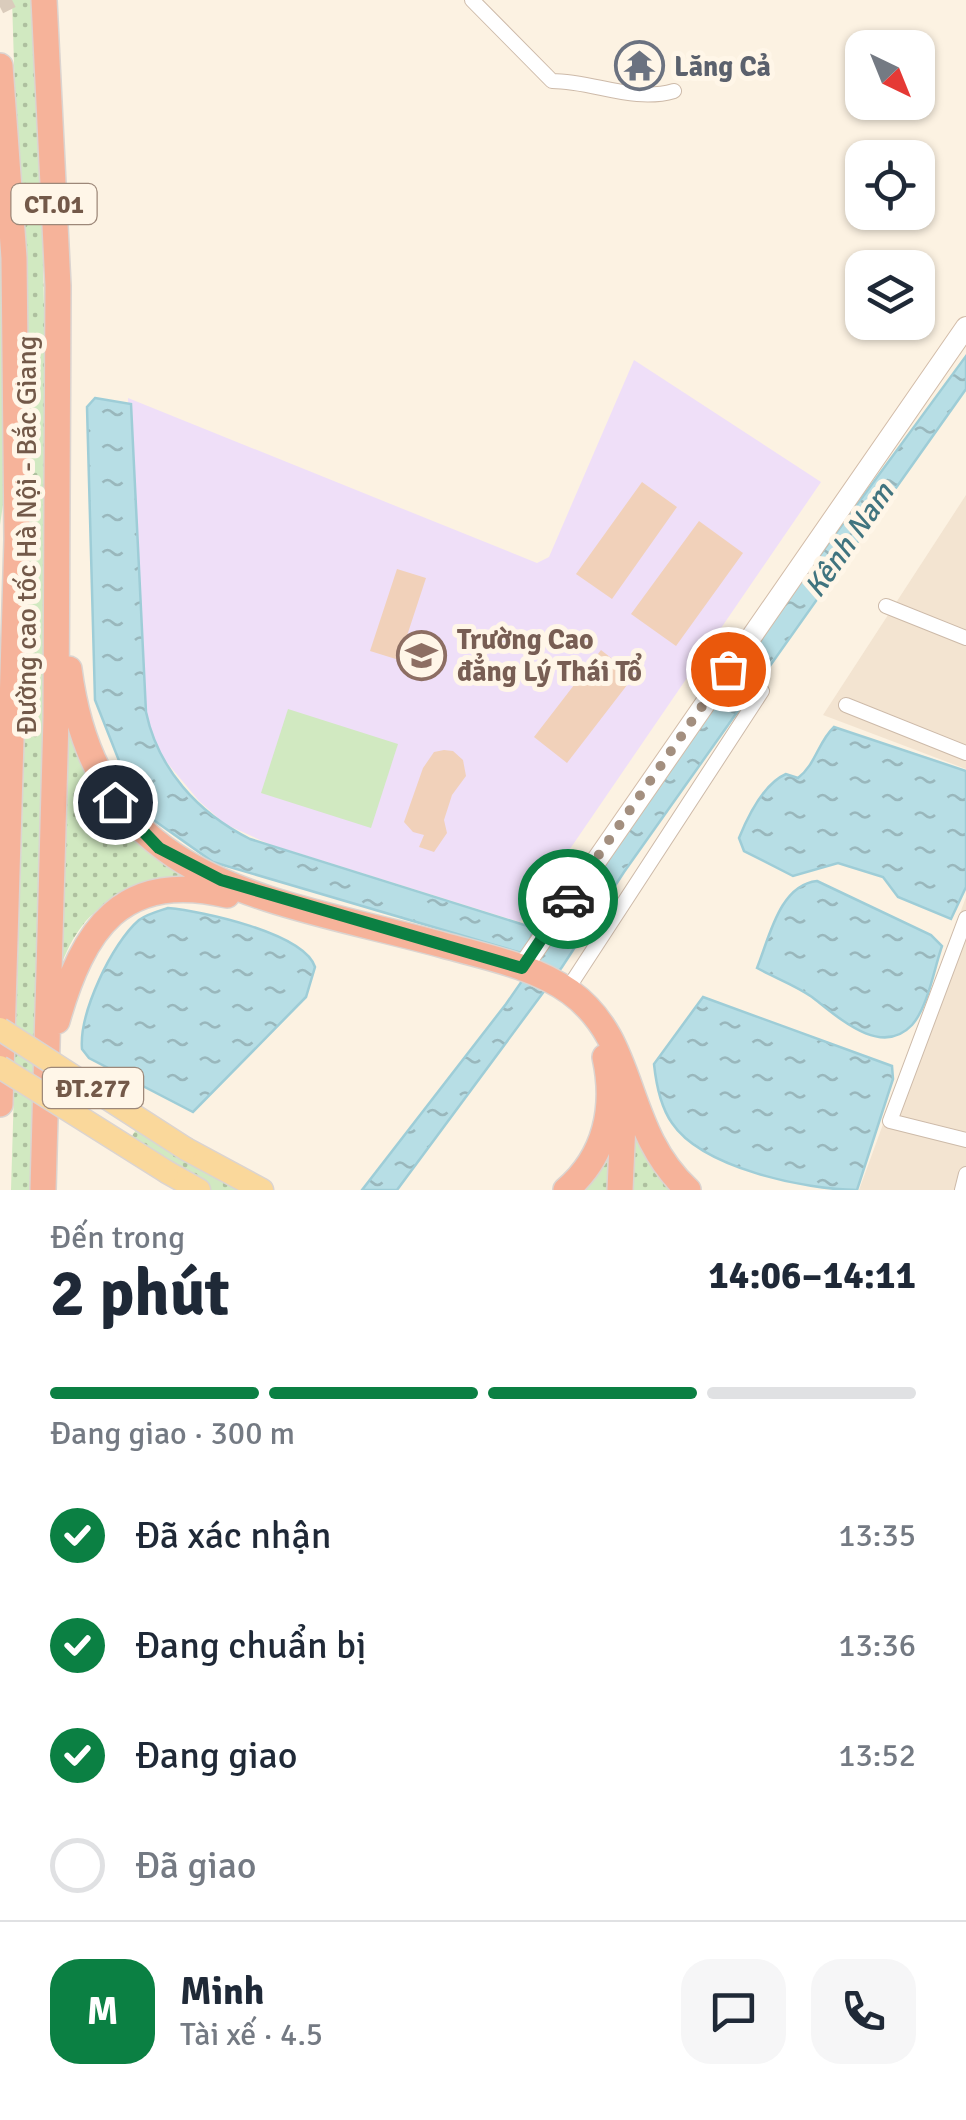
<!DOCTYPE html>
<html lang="vi">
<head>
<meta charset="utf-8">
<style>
  :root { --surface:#fff; --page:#f6f6f7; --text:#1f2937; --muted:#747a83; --line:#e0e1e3; --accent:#0b8043 }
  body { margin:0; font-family:Signika,sans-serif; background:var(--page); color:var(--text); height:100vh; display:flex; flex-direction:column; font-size:38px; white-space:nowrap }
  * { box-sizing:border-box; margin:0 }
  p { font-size:32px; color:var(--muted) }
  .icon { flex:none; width:55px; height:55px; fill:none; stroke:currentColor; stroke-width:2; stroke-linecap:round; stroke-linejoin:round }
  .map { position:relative; height:1190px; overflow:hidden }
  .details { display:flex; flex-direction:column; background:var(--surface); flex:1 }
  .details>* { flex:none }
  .needle { width:65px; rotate:137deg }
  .buttons { position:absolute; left:845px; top:30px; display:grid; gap:20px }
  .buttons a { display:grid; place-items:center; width:90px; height:90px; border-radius:20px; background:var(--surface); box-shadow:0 2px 8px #0004; font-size:50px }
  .pin { position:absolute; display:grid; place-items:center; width:85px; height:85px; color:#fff; margin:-42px; border:5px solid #fff; border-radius:50%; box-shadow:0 2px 10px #0007 }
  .courier { position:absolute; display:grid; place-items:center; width:100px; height:100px; margin:-50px; border:8px solid #0b8043; border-radius:50%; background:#fff; color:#222; box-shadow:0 2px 12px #0007 }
  .headline em { font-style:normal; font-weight:700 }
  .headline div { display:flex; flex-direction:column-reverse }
  .headline { display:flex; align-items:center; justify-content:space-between; height:170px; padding:0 50px }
  h1 { font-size:65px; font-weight:700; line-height:75px }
  .bar { display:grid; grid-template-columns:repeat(4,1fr); gap:15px 10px; align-content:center; height:120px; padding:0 50px }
  .bar i { height:12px; border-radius:8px; background:var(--line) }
  .bar .current { background:var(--accent) }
  .bar p { grid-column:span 4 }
  .line { display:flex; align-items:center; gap:25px; padding:0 50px; border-top:2px solid var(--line) }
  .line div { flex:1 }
  .round { display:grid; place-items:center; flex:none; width:105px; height:105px; border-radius:30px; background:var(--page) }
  ol { padding:0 50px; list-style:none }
  li { display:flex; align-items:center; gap:30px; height:110px }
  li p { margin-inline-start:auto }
  li .icon { padding:10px; border-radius:50%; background:var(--accent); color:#fff; stroke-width:4 }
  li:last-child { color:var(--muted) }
  li i { width:55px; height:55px; border:5px solid var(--line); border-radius:50% }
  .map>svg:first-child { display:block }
  .residential { fill:#f3e4d1 }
  .education { fill:#efdff8 }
  .grass { fill:url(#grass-dots) }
  .pitch { fill:#d1e9c1 }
  .water { fill:url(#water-ripples); stroke:#9ecdd7; stroke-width:2.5 }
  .building { fill:#f1d1ba }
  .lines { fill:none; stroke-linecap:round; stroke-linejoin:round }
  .street-tunnel { stroke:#daccbc; stroke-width:14; stroke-dasharray:14 7; stroke-linecap:butt }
  .street-casing { stroke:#cdbaa9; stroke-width:16 }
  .secondary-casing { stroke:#d2bca9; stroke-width:22 }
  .primary-casing { stroke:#dbd4d0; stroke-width:25 }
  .highway-casing { stroke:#dbd4d0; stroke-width:28 }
  .street { stroke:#fff; stroke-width:14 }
  .secondary { stroke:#fff; stroke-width:20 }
  .primary { stroke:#fad89b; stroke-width:22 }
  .highway { stroke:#f6b39a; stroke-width:25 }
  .primary-bridge-casing { stroke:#dbd4d0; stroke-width:25; stroke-linecap:butt }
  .primary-bridge { stroke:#fad89b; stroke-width:22 }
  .done { stroke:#a38f7f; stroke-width:10; stroke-dasharray:0 18 }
  .route { stroke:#0b8043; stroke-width:12 }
  .labels { text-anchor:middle; stroke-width:10; stroke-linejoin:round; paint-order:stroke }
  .shield { fill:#fff6e8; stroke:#9d8879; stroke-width:2.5 }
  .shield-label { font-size:25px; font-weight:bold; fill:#735949 }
  .worship-label { font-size:28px; font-weight:bold; fill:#5b616d; stroke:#fff6e8; text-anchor:start }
  .street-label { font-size:28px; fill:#735949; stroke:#fff6e8 }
  .education-label { font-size:28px; font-weight:bold; fill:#785e54; stroke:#fff6e8; text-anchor:start }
  .water-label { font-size:30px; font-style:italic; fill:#40747f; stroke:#fff6e8 }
</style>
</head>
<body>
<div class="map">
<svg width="966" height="1190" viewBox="0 0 966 1190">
  <defs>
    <pattern id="grass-dots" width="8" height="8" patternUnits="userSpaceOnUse" patternTransform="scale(2.5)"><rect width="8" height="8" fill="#d1e9c1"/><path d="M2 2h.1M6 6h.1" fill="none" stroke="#aec09f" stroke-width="1.8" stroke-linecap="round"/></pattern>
    <pattern id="water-ripples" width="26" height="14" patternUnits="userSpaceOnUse" patternTransform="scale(2.5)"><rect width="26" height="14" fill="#b7dee5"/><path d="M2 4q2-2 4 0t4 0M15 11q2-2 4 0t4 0" fill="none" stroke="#99b7bc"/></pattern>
  </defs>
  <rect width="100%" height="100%" fill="#fcf2e2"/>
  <path class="residential" d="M966,495v274l-143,-54z
    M966,897v293h-107z"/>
  <path class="education" d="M634,360l187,122 -301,440 -251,-78 -44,-20 -26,-23 -50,-60 -8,-50 -13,-293 409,165 12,-6z"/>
  <path class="grass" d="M12,0h20c24,397 12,793 -1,1190h-20l16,-532 -1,-214z
    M0,150l5,341 -5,34z
    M64,710l17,44 121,124c-74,12 -115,15 -143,93z
    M631,1122l47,68h-50z
    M138,1127l105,63h-34l-80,-50z
    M609,1141l6,49h-38z"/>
  <path class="pitch" d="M288,709l110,35 -27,84 -110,-35z"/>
  <path class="water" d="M966,356v33l-342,483 -62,95 -165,223h-35l144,-186 262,-378z
    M95,398l36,6 15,308c12,57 52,101 104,127l284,89 -9,26 -312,-92 -58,-41 -24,-30 -36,-91 -8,-293z
    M834,727l132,44v116l-15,32 -53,-22 -15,-20 -45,-14 -45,13 -49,-25 -5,-13c9,-22 24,-54 47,-64l12,4c18,-14 20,-36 36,-51z
    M817,881l114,54 11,11c-8,23 -14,61 -30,79 -31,33 -74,-8 -100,-28 -17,-12 -37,-19 -55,-29 12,-29 22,-83 60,-87z
    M168,908c34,3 136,25 147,59l-9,30 -113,115 -104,-54 -7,-9c-3,-36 30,-106 57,-129 8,-6 20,-9 29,-12z
    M703,997l189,69 1,13 -36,111c-51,0 -155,-22 -185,-67 -12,-17 -16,-40 -18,-59z"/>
  <path class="building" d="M642,482l35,25 -65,92 -36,-25z
    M699,521l44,32 -67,93 -45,-32z
    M397,569l29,9 -27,82 -29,-9z
    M601,650l33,26 -67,87 -33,-26z
    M444,750l9,1 10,9 3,16 -14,19 -8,25 3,13 -13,19 -15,-5 5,-12 -11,-3 -9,-10 19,-54 11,-16z"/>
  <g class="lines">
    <path class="street-tunnel" d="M0,7l14,-7"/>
    <defs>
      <path id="street" d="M472,0l80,81c42,0 81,22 122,10
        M886,606l80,32
        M846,705l120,48
        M966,918l-76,203 76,19
        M567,990l195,-299
        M962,1190l4,-16"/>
      <path id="secondary" d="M522,968l444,-641"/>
      <path id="primary" d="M186,1149l76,41
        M167,1172l32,18"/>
      <path id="highway" d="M0,66l14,192 3,282 -17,564
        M69,669c28,218 197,228 374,276 43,12 91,21 127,47 69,50 51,136 118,198
        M57,1021c26,-92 65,-151 170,-126
        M43,1190l13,-472 2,-432 -14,-286
        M566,1190c40,-34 50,-83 39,-133
        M620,1190l4,-90"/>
    </defs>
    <use href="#street" class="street-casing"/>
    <use href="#secondary" class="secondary-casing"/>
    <use href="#primary" class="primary-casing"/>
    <use href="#highway" class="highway-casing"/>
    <use href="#street" class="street"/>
    <use href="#secondary" class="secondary"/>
    <use href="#primary" class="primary"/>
    <use href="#highway" class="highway"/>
    <defs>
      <path id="primary-bridge" d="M0,1029l186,120
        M0,1067l167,105"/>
    </defs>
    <use href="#primary-bridge" class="primary-bridge-casing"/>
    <use href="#primary-bridge" class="primary-bridge"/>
  </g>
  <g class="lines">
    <path class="done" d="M568,899l160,-230"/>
    <path class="route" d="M115,802l44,46 62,32 301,88 46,-69"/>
  </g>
  <defs>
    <symbol id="temple-ring" viewBox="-11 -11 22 22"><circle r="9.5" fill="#fff6e8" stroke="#6b7280" stroke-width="1.5"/><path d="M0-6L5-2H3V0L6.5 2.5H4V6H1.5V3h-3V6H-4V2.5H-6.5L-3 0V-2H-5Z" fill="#6b7280"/></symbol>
    <symbol id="university-ring" viewBox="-11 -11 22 22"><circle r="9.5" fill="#fff6e8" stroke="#8d6e63" stroke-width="1.5"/><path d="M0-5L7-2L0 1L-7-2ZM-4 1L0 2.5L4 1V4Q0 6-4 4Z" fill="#8d6e63"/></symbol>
  </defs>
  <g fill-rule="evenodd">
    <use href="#temple-ring" x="612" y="38" width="55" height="55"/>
    <use href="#university-ring" x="394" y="628" width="55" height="55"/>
  </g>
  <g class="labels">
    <g class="shield">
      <rect x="11.5" y="184" width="85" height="40" rx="8"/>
      <rect x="43" y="1068" width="100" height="40" rx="8"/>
    </g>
    <g class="shield-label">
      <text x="54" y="213">CT.01</text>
      <text x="93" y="1097">ĐT.277</text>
    </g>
    <g class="worship-label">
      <text x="674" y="76">Lăng Cả</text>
    </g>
    <g class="street-label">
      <text transform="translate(26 535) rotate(-90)" y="10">Đường cao tốc Hà Nội - Bắc Giang</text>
    </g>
    <g class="education-label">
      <text x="457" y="649">Trường Cao<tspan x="457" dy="32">đẳng Lý Thái Tổ</tspan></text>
    </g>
    <g class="water-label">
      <text transform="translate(849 540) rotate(-55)" y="10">Kênh Nam</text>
    </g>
  </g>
</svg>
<div class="buttons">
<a><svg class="needle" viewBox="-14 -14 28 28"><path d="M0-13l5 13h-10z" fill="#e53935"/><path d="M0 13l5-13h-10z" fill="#747a83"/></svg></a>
<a><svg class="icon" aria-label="locate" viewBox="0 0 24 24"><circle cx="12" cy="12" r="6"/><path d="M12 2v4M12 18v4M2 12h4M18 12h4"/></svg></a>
<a><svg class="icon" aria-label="layers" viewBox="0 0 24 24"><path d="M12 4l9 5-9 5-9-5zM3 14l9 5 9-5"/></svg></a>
</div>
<div class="pin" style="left:728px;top:669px;background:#ea580c"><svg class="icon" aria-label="bag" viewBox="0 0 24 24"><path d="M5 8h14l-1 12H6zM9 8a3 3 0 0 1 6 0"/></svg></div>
<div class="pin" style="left:115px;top:802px;background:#1f2937"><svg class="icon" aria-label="home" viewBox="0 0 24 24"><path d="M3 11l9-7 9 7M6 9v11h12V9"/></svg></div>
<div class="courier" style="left:568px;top:899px"><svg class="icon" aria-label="car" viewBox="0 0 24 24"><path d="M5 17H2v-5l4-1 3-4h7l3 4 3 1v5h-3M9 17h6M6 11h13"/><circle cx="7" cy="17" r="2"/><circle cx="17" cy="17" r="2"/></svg></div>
</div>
<section class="details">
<div class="headline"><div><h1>2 phút</h1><p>Đến trong</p></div><em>14:06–14:11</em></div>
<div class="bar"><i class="current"></i><i class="current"></i><i class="current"></i><i></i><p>Đang giao · 300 m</p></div>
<ol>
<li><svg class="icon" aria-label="check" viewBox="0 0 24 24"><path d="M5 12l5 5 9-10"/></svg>Đã xác nhận<p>13:35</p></li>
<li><svg class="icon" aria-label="check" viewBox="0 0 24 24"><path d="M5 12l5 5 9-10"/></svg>Đang chuẩn bị<p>13:36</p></li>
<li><svg class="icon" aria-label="check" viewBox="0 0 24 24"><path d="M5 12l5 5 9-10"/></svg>Đang giao<p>13:52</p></li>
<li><i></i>Đã giao</li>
</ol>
<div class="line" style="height:180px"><b class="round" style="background:var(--accent);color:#fff">M</b><div><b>Minh</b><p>Tài xế · 4.5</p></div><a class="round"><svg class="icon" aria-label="chat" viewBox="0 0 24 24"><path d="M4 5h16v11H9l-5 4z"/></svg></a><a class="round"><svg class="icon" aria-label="phone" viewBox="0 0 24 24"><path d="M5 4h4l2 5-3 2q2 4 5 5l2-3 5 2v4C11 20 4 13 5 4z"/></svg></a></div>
</section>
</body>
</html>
